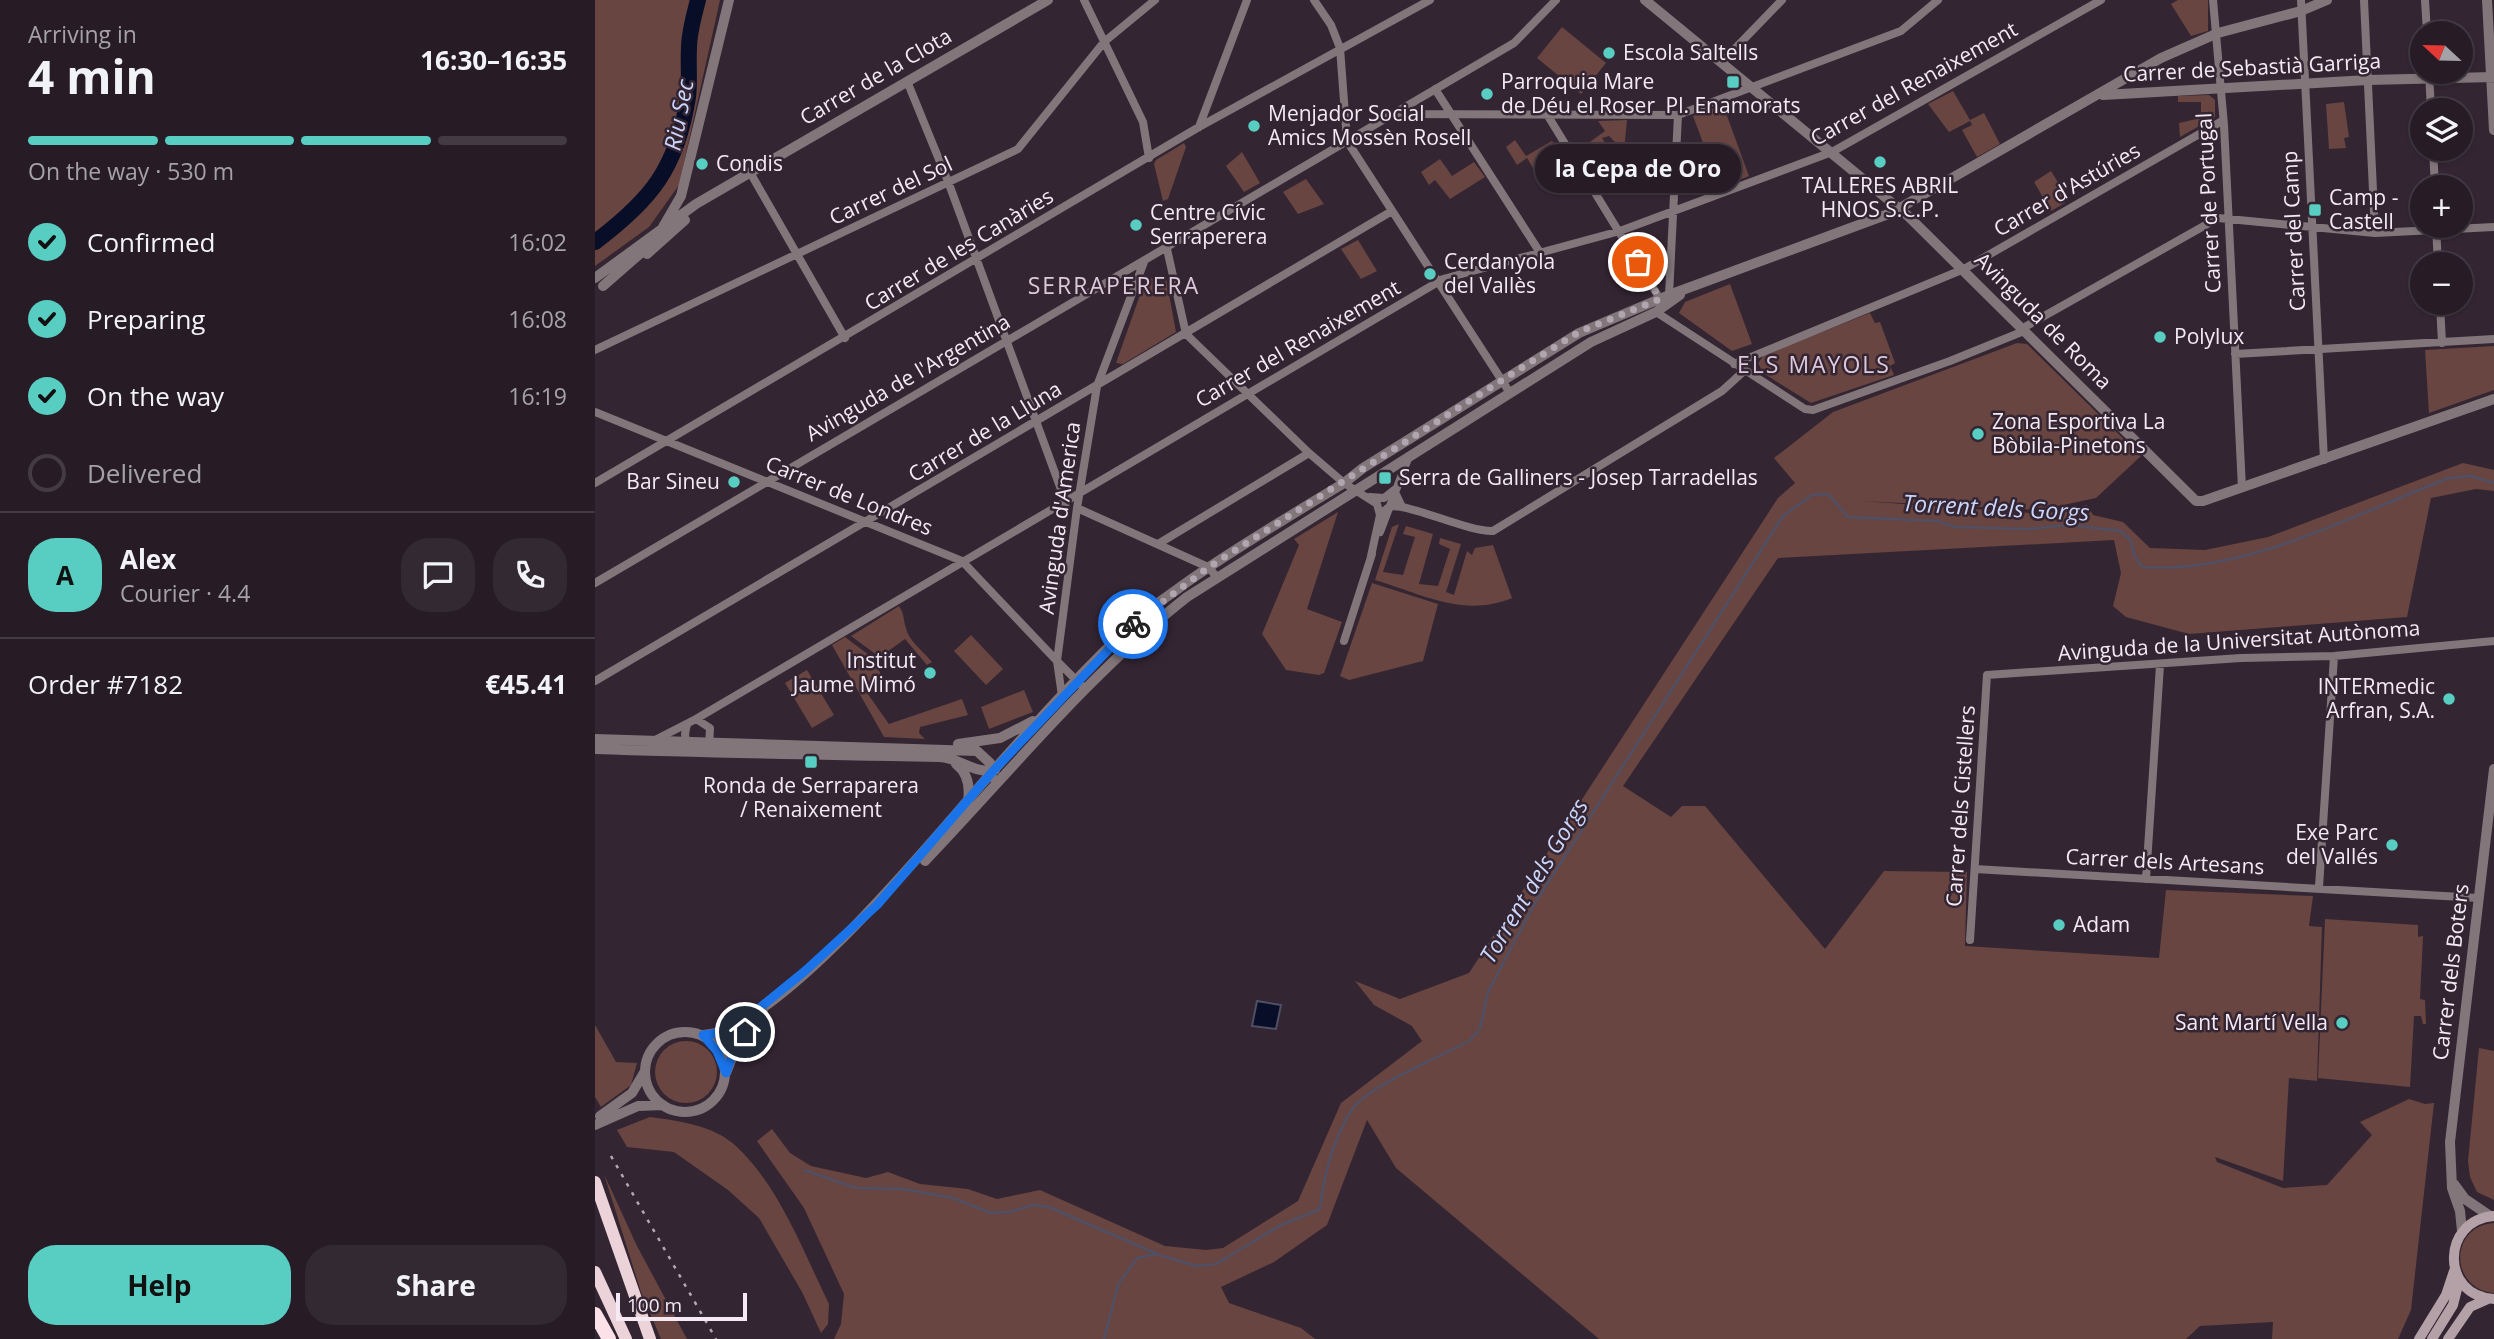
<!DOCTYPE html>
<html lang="en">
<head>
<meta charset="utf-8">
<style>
  :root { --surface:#271c26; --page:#332932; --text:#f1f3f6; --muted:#a4a1a7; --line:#433a43; --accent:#57cec1 }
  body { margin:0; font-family:"Open Sans",sans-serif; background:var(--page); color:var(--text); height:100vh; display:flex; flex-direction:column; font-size:26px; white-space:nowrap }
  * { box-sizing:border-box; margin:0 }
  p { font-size:23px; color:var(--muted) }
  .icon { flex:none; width:38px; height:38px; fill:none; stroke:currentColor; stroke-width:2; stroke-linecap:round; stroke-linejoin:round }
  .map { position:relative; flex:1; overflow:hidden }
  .side { display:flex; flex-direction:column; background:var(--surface); width:595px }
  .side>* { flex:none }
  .needle { width:46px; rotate:292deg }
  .buttons { position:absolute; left:1815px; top:21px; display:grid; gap:14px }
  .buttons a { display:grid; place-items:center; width:63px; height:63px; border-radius:50%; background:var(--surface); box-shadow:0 2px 5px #0004,0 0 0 2px var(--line); font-size:35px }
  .scale { position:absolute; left:21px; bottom:18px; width:131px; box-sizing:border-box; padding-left:7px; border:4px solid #f5eaf4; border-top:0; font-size:19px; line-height:24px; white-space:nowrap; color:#f5eaf4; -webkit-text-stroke:5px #342533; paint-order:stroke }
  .pin { position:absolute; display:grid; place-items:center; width:60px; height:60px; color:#fff; margin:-30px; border:4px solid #fff; border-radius:50%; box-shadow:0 2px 7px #0007 }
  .courier { position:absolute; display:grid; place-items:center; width:70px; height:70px; margin:-35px; border:5px solid #1a73e8; border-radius:50%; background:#fff; color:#222; box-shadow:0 2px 9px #0007 }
  .bubble { position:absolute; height:49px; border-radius:24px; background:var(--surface); box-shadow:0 2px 5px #0004,0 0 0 2px var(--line); font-size:23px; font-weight:700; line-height:49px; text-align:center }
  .overview em { font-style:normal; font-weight:700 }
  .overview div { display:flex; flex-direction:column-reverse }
  .overview { display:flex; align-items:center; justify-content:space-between; height:119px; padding:0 28px }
  h1 { font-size:46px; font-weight:700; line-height:52px }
  .bar { display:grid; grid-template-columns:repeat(4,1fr); gap:10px 7px; align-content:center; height:84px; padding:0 28px }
  .bar i { height:9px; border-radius:5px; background:var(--line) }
  .bar .selected { background:var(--accent) }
  .bar p { grid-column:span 4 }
  .line { display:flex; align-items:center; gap:18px; padding:0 28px; border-top:2px solid var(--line) }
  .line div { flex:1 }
  .round { display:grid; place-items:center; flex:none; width:74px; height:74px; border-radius:28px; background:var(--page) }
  ol { padding:0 28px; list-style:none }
  li { display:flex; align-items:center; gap:21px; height:77px }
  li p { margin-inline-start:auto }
  li .icon { padding:7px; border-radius:50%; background:var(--accent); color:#111; stroke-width:4 }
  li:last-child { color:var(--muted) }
  li i { width:38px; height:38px; border:4px solid var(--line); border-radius:50% }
  .button { display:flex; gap:14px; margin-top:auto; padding:14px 28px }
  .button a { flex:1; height:80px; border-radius:28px; background:var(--accent); color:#111; font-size:28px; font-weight:700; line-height:80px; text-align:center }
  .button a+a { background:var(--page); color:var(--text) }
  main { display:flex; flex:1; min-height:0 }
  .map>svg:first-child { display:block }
  .green { fill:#684540 }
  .water { fill:#080d28; stroke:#4f4f65; stroke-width:2 }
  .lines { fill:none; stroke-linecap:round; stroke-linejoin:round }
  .stream { stroke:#4f4f65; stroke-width:2.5 }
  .river { stroke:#080d28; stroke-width:16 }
  .minor { stroke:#82767a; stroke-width:8 }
  .tertiary { stroke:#82767a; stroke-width:10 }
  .secondary { stroke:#b4a1a7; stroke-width:10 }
  .trunk { stroke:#ecd2d9; stroke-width:12 }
  .motorway { stroke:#fde1e9; stroke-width:14 }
  .rail { stroke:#b4a8b3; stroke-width:2.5; stroke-dasharray:3.5 7; stroke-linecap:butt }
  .done { stroke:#b1a5b0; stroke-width:7; stroke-dasharray:0 12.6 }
  .route { stroke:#1a73e8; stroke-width:9 }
  .poi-dot { fill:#57cec1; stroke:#342533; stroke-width:2.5 }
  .labels { text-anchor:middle; stroke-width:5; stroke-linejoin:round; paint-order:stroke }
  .poi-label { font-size:21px; fill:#f5eaf4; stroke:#342533; text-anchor:start }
  .street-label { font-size:21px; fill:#f5eaf4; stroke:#342533 }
  .water-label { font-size:23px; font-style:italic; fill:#cbd6fa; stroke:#342533 }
  .neighbourhood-label { font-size:23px; letter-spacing:2px; fill:#dec9dc; stroke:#342533 }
</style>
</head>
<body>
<main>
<section class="side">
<div class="overview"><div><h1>4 min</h1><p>Arriving in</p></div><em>16:30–16:35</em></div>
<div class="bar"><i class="selected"></i><i class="selected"></i><i class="selected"></i><i></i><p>On the way · 530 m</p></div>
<ol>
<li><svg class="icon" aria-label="check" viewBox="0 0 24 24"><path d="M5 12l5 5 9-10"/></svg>Confirmed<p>16:02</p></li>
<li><svg class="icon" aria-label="check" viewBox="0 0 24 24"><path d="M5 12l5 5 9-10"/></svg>Preparing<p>16:08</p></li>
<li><svg class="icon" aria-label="check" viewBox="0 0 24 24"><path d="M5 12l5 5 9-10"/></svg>On the way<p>16:19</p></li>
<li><i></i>Delivered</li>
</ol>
<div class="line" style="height:126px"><b class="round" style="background:var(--accent);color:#111">A</b><div><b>Alex</b><p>Courier · 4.4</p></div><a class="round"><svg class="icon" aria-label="chat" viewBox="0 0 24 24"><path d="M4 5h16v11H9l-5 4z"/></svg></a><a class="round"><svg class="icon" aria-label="phone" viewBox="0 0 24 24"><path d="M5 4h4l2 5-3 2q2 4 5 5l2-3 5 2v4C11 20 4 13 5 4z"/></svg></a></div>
<div class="line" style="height:91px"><div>Order #7182</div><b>€45.41</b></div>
<div class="button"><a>Help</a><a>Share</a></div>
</section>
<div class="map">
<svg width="1899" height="1339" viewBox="0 0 1899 1339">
  <rect width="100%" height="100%" fill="#342533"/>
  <path class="green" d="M0,0h125l-41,185 -30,42 -54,39z
    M1583,0h30v31l-17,5 -20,-32z
    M967,27l44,36 -25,31 -44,-36z
    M1358,91l17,29 14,-7 16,31 -23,13 -15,-27 10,-5 -2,-4 -21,11 -21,-28z
    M1614,95l6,5v17l-35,20 -1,-14 22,-5v-16h-23v-6z
    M1749,102l5,35 -5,1 2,10 -17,1 -3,-45z
    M1128,105l26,71 -29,12 -27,-72z
    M1032,120l-3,31 -15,-15 -7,2 10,15 -25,16 -11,-17 29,-21 -7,-10z
    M920,140l11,16 26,-15 3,3 -10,6 5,7 9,-7 4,6 -17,11 -4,-4 -9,5 -6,-10 -10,7 -11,-18z
    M589,143l2,4 -18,52 -5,2 -9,-37 2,-4z
    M647,152l18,31 -16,9 -18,-26z
    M845,159l12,17 22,-14 11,15 -35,22 -15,-19 -6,5 -8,-13z
    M1456,171l14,23 -4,4 4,5 -14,8 -17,-29z
    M711,179l18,25 -26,10 -15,-22z
    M763,240l19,31 -16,8 -20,-30z
    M551,278l12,1 6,9 2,-10 10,54 -53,32 -7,-1z
    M1135,284l22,60 -20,7 -53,-38 6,-11z
    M1275,313l5,10 5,-1 15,41 -5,3 4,9 -83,28 -48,-30 -5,-10 6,-8z
    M1422,343l10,1 114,112 -45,42 -56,12 -179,-9 183,13 43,-9 6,10 30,7 27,26 55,2 63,-13 195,-74 31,7v21l-18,-2 -45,9 -24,119 -218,17 -63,-17 -13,-11 8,-33 -7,-33 -336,18 -155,228 48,31 11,-11h23l120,143 59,-78 83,1 -2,74 194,12 7,-68 147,6 -4,30 13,1 -5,154 -28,-3 -6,103 -68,-24 2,5 66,26 44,-3 45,-50 -12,-13 49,-23 16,5 9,-1 -23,207 -13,29h-126l1,-17 -73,4 -14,13h-587l-203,-171 -29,-48 -40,105 -53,37 -53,25 8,16 72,25 14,11h-481l7,-15 3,-30 -40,-86 -47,-67 15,-12 18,24 21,13 55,12 22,-6 32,12 48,5 29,10 43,-9 125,56 41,4 17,-2 75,-47 43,-98 81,-62 -10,-15 -38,-21 -19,-24 45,18 69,-26 309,-475 17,-15 -21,-25 59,-46z
    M1899,346v44l-65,23 -4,-63z
    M743,512l-31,97 35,13 -18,51 -5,2 -33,-5 -24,-36 37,-89 -5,-6z
    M804,524l-16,48 20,3 12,-38 -12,-3 3,-8 27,8 -14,50 19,2 12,-37 -11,-5 1,-6 21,6 -15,48 8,3 13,-44 5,4 3,-7 18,-3 19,53c-48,20 -90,-4 -137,-18l17,-53z
    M777,583l66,21 -15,57 -74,19 -9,-4z
    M304,606c6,9 4,14 7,22 2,12 19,25 26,34l-5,3 -22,-26 -21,15 13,16 -46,-34z
    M376,635l32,34 -17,16 -32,-34z
    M250,637l28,21 9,19 -17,13 24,34 73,-25 6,16 -48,12 -1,6 6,6 -41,-2 -52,-92z
    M212,670l27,45 -22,13 -27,-45z
    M429,690l9,22 -44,17 -8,-22z
    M1730,919l93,6v12l5,-1 -3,63 5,1 1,24h-3l-2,-8h-7l-4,71 -92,-9z
    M0,1025l21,37 21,1 -6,22 -30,22 -6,-10z
    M60 1072a31 31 0 1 1 62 0a31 31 0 1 1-62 0Z
    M1884,1048l15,3v149l-17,-8 -7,-15 -2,-16z
    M55,1117c29,4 63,8 86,29 43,40 67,105 93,158l-1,20 -7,9 -19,-41 -43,-74 -31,-28 -54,-38 -47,-5 -10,-17z
    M9,1174l33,72 50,93h-26l-20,-47z
    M1899,1223v70c-45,-4 -45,-67 0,-70z"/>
  <path class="water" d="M662,1001l24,4 -5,24 -24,-3z"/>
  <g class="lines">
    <path class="stream" d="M209,1170l52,18 46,1 51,9 38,15 19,-1 23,-7 16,2 106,46
      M509,1339l14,-54 19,-27 19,-4 40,12 20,-2 63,-38 41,-17c4,-35 13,-71 33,-101 16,-22 89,-52 116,-67l11,-12 8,-37 47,-89 248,-387 29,-21 16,-1 20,23 89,4 18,6 74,2 39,-4 53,6 10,10 3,14 8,12c102,8 212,-53 307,-89l22,-2 23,7"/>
    <path class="river" d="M0,242c56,-42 82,-74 93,-145 2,-16 0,-33 1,-49 0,-16 5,-32 9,-48"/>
    <path class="minor" d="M489,0l59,122 6,36
      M719,0l17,25 9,23 7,93 163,252
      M1618,0l11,125 18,363
      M1706,0l23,460
      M1769,0l11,233
      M1830,0l2,33
      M1127,62l60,-62
      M1834,72l2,38
      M312,81l42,103 117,319
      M840,89l104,162
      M800,114l283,1 223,-84 37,-31
      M953,116l112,183
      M604,127l48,-127
      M1838,149l2,38
      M156,174l94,164
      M1841,226l2,38
      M572,249l19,85 123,119 35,30 33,21 3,11 -9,41
      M1074,295l9,-180
      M1845,303l2,40
      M1061,312l149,97 8,1 137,-49 74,-30
      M1428,328l195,-110 157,15 119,-6
      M0,350l423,-201 86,-107 51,-42
      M1640,354l259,-15
      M1139,364l230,-95 258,-148
      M0,412l367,149 95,100 5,35
      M0,483l604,-356 231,-127
      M775,497l14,1 10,-8 8,17
      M482,508l131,59 9,10
      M785,515c3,-3 6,-6 9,-8 15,-6 78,25 104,24l229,-140 22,-20
      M785,532l29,-76
      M563,544l151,-91
      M0,583l919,-540 42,-43
      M749,641l28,-87
      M0,681l797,-470
      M489,688l-27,-27 20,-153 20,-122 47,-124
      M101,719l747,-440 177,-48 212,-79 269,-152
      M60,740l41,-21 14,9 -1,19h-22l-2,-13 2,-10
      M1380,869l504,29
      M1551,879l14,-214
      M1724,887l15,-231
      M1375,940l17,-265 254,-17 93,-2 160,-15"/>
    <path class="tertiary" d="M1050,0l263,216 288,285h7l291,-102
      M1892,0l7,130
      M1508,95l265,-15 126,-3
      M68,227l18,-31 48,-196
      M52,254l38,-34
      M0,278l101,-74 352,-204
      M8,286l47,-41
      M0,739l382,12 13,12 2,14
      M363,744l42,-6 33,-17
      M0,749c115,4 229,6 344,8 20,0 36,18 56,13
      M361,764c12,9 14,23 12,37
      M330,861c86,-90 164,-187 262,-264l404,-255 65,-30 24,-17
      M50 1072a40 40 0 1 1 80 0a40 40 0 1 1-80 0Z
      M108,1035c76,-4 238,-205 290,-264 47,-53 95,-106 147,-154 13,-12 29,-21 43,-32 52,-37 107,-69 161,-102l19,-15 216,-135 90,-38 222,-82 270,-155 57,-25 83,-22 26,-11
      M131,1073l12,-30 25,-31
      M5,1116l32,-23 13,-22
      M0,1125l43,-19 25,-1
      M1859,1184l11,15 25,17
      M1867,1231l-2,-20 -8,-23 -2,-46 44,-373"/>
    <path class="secondary" d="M1899,1216c-53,4 -54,80 0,83
      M1824,1339l27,-44 8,-24
      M1837,1339l21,-34 6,-24
      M1853,1339l22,-32 18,-8"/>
    <path class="trunk" d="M0,1182l55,157
      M0,1272l31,67"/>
    <path class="motorway" d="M0,1314l14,25"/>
    <path class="rail" d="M16,1156l105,183"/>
  </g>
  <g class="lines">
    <path class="done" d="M538,624l76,-57 309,-197 61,-38 81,-33 -22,-37"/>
    <path class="route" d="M150,1032l-12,21 -7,20 -9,-22 -14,-16 17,-2 21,-10 64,-52 72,-66 116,-134 140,-147"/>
  </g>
  <g class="poi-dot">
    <circle cx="1014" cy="53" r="7"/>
    <rect x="1131" y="75" width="14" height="14" rx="3.5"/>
    <circle cx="892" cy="94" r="7"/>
    <circle cx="659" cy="126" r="7"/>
    <circle cx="1285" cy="162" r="7"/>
    <circle cx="107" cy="164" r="7"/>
    <rect x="1713" y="203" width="14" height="14" rx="3.5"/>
    <circle cx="541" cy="225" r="7"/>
    <circle cx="835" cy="274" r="7"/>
    <circle cx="1565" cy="337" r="7"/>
    <circle cx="1383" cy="434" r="7"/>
    <rect x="783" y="471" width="14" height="14" rx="3.5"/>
    <circle cx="139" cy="482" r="7"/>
    <circle cx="335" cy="673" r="7"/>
    <circle cx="1854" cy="699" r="7"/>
    <rect x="209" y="755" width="14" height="14" rx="3.5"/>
    <circle cx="1797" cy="845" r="7"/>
    <circle cx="1464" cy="925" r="7"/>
    <circle cx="1747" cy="1023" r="7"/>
  </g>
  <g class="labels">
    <g class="poi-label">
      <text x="1028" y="60">Escola Saltells</text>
      <text x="906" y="89">Parroquia Mare<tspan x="906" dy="24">de Déu el Roser</tspan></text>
      <text x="1138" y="113" text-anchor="middle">Pl. Enamorats</text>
      <text x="673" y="121">Menjador Social<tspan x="673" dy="24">Amics Mossèn Rosell</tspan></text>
      <text x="121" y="171">Condis</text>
      <text x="1285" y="193" text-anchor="middle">TALLERES ABRIL<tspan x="1285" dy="24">HNOS S.C.P.</tspan></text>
      <text x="1734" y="205">Camp -<tspan x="1734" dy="24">Castell</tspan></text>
      <text x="555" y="220">Centre Cívic<tspan x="555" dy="24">Serraperera</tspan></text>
      <text x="849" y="269">Cerdanyola<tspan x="849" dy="24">del Vallès</tspan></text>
      <text x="1579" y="344">Polylux</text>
      <text x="1397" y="429">Zona Esportiva La<tspan x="1397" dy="24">Bòbila-Pinetons</tspan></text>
      <text x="804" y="485">Serra de Galliners - Josep Tarradellas</text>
      <text x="125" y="489" text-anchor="end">Bar Sineu</text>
      <text x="321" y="668" text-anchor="end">Institut<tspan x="321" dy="24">Jaume Mimó</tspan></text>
      <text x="1840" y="694" text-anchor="end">INTERmedic<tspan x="1840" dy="24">Arfran, S.A.</tspan></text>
      <text x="216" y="793" text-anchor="middle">Ronda de Serraparera<tspan x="216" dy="24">/ Renaixement</tspan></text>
      <text x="1783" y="840" text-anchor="end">Exe Parc<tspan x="1783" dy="24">del Vallés</tspan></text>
      <text x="1478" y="932">Adam</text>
      <text x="1733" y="1030" text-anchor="end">Sant Martí Vella</text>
    </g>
    <g class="street-label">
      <text transform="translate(1657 68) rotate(-3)" y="7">Carrer de Sebastià Garriga</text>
      <text transform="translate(281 77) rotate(-30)" y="7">Carrer de la Clota</text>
      <text transform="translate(1319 84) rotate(-29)" y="7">Carrer del Renaixement</text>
      <text transform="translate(1472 190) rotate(-30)" y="7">Carrer d'Astúries</text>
      <text transform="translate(296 191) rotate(-25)" y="7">Carrer del Sol</text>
      <text transform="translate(1614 203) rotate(-93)" y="7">Carrer de Portugal</text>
      <text transform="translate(1699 231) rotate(-93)" y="7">Carrer del Camp</text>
      <text transform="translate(364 250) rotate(-31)" y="7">Carrer de les Canàries</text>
      <text transform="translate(1448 321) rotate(45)" y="7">Avinguda de Roma</text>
      <text transform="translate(703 344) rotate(-30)" y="7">Carrer del Renaixement</text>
      <text transform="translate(313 378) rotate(-30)" y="7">Avinguda de l'Argentina</text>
      <text transform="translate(390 432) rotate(-31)" y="7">Carrer de la Lluna</text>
      <text transform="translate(254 496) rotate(22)" y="7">Carrer de Londres</text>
      <text transform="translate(465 518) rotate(-82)" y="7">Avinguda d'America</text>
      <text transform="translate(1644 641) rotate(-4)" y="7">Avinguda de la Universitat Autònoma</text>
      <text transform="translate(1366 806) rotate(-86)" y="7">Carrer dels Cistellers</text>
      <text transform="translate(1570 862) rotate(3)" y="7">Carrer dels Artesans</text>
      <text transform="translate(1856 972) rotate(-83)" y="7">Carrer dels Boters</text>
    </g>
    <g class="water-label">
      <text transform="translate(84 115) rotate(-79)" y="8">Riu Sec</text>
      <text transform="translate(1401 508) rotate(3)" y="8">Torrent dels Gorgs</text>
      <text transform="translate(939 881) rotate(-59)" y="8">Torrent dels Gorgs</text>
    </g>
    <g class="neighbourhood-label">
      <text x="519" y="294">SERRAPERERA</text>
      <text x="1219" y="373">ELS MAYOLS</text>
    </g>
  </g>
</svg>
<div class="buttons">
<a><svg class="needle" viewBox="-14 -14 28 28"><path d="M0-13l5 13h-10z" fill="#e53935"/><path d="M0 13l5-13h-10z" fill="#a4a1a7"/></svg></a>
<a><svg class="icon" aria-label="layers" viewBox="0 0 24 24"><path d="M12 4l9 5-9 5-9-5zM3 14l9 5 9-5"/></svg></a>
<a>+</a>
<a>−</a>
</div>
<div class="scale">100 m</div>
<div class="pin" style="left:1043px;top:262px;background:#ea580c"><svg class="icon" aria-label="bag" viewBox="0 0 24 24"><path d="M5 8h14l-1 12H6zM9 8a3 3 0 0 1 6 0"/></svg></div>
<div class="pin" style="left:150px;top:1032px;background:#1f2937"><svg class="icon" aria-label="home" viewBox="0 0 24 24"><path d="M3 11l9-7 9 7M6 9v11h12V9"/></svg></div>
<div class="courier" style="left:538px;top:624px"><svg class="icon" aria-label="bike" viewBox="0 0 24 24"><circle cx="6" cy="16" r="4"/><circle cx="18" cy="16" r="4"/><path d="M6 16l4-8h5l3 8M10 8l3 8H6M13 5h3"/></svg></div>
<div class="bubble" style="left:940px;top:144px;width:206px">la Cepa de Oro</div>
</div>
</main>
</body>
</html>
